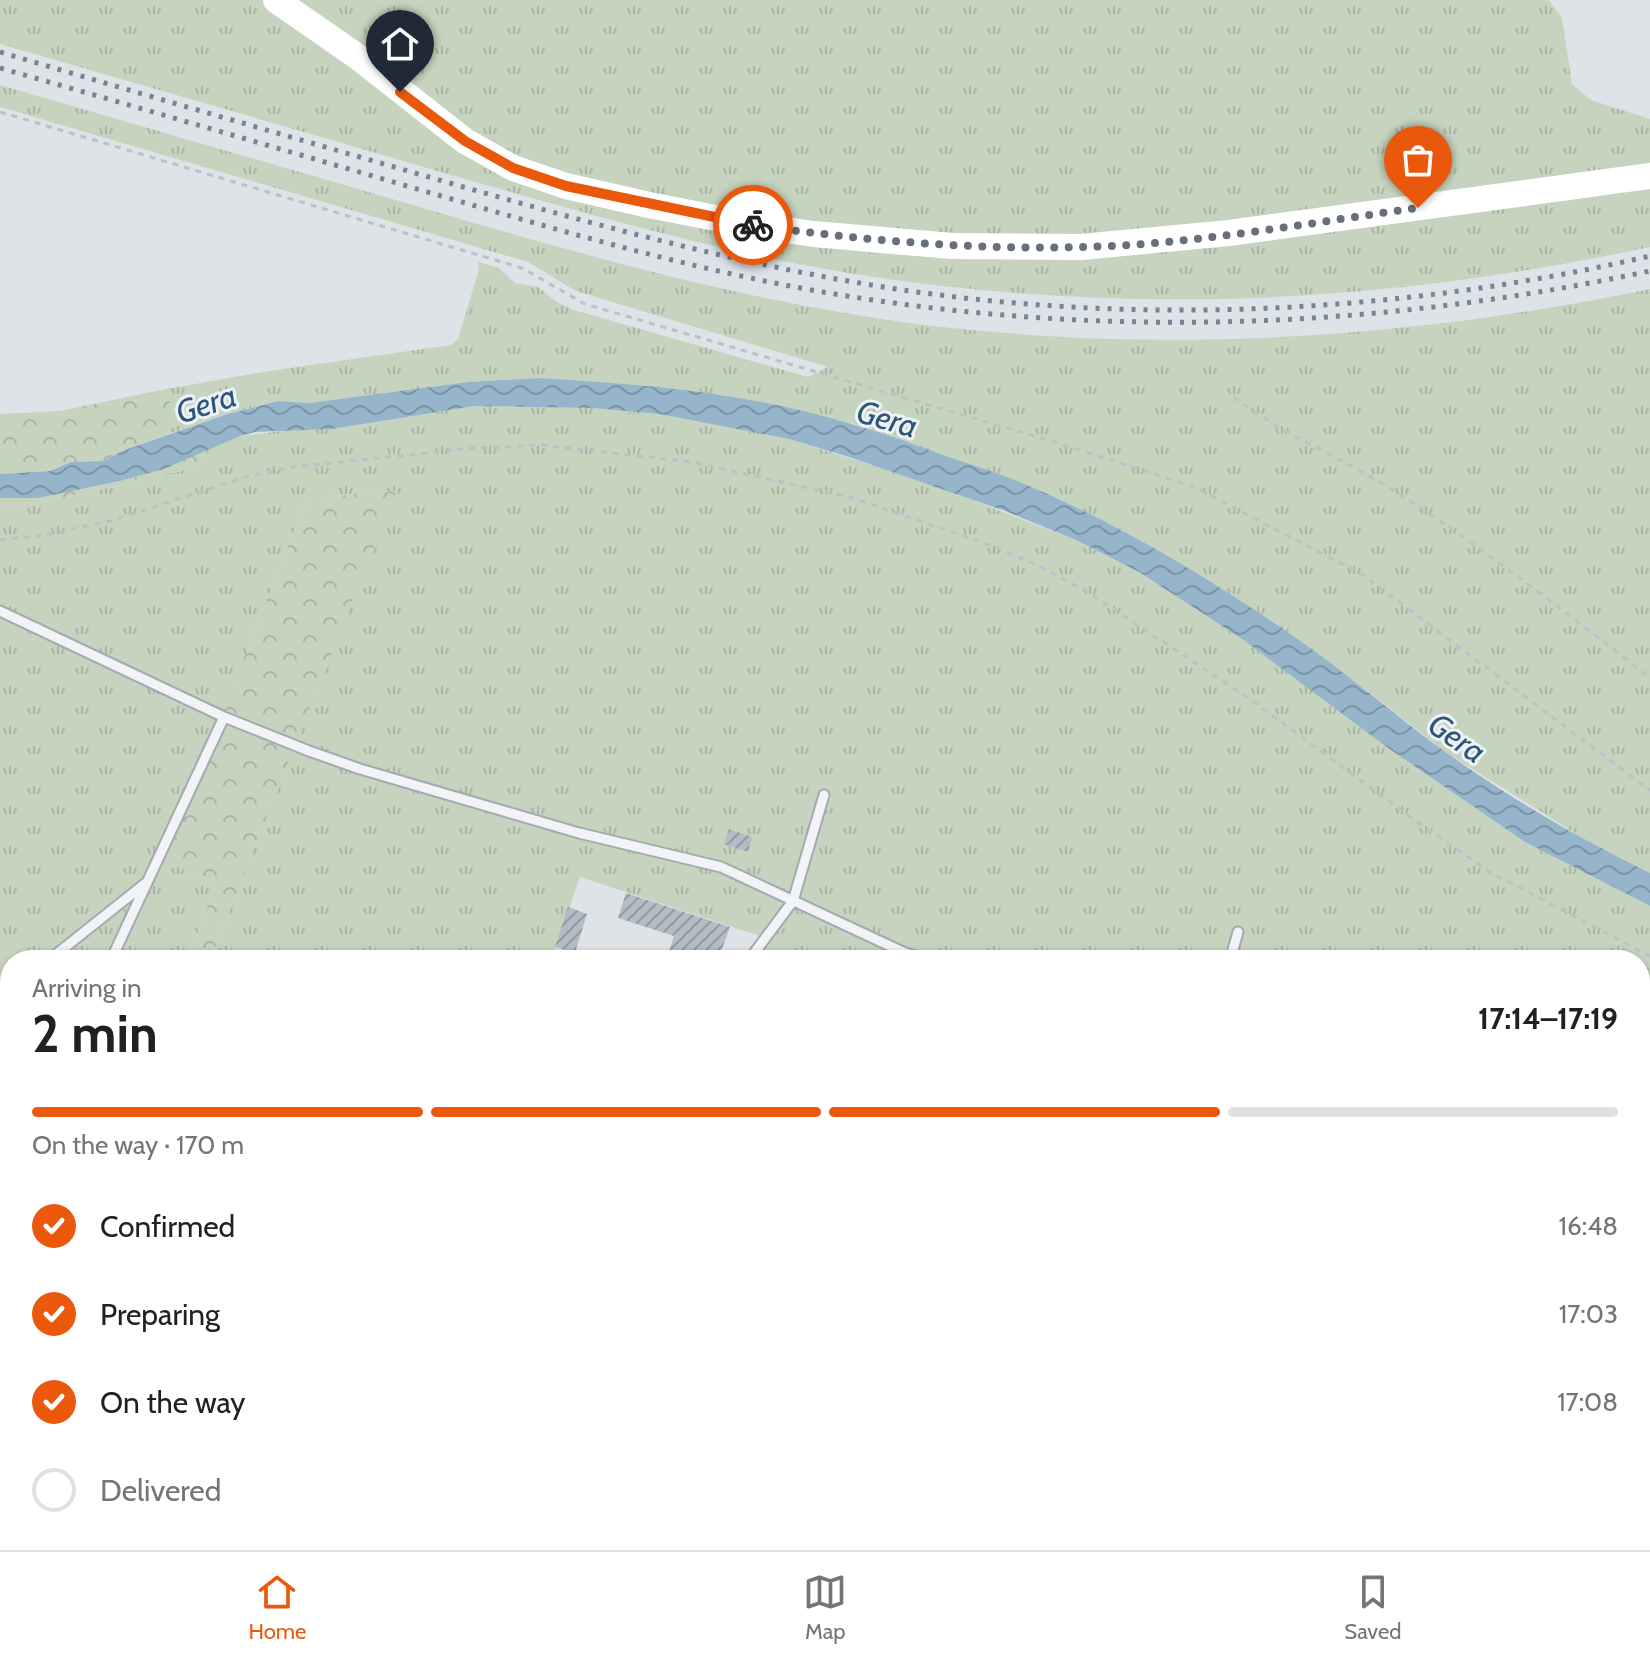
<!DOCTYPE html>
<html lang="en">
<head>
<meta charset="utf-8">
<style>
  :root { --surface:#fff; --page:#f6f6f6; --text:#202124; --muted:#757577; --line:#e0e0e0; --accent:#ea580c }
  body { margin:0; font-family:Cabin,sans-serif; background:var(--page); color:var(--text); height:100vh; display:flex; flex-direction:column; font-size:30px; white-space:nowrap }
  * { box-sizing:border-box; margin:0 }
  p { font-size:26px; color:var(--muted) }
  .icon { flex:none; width:44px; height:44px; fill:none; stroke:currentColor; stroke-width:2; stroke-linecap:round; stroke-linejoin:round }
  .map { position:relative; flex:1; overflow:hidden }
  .drawer { position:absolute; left:0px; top:950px; width:1650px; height:600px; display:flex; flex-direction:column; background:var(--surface); border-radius:32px 32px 0 0; box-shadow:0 2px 6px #0004 }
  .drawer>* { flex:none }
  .pin { position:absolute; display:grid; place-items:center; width:68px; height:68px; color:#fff; margin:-82px -34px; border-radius:50% 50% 50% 0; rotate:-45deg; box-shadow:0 0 8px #0007 }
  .pin .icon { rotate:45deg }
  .courier { position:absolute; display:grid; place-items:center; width:80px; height:80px; margin:-40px; border:6px solid #ea580c; border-radius:50%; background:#fff; color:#222; box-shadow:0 2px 10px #0007 }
  .summary em { font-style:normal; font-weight:700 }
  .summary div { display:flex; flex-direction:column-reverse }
  .summary { display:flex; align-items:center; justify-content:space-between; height:136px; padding:0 32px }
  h1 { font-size:52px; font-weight:700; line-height:60px }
  .bar { display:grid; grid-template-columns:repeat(4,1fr); gap:12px 8px; align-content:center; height:96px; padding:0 32px }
  .bar i { height:10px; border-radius:6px; background:var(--line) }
  .bar .current { background:var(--accent) }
  .bar p { grid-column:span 4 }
  ol { padding:0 32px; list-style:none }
  li { display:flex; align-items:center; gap:24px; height:88px }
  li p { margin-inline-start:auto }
  li .icon { padding:8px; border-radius:50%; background:var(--accent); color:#fff; stroke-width:4 }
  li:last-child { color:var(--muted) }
  li i { width:44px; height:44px; border:4px solid var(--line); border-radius:50% }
  .tab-bar { display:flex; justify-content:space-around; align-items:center; height:112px; border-top:2px solid var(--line); background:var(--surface); font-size:22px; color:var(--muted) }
  .tab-bar a { display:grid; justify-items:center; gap:4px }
  .tab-bar .current { color:var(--accent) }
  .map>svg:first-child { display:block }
  .grass { fill:url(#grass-tufts) }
  .forest { fill:url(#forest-crowns) }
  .garden { fill:url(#garden-furrows) }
  .water { fill:url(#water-waves) }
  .building { fill:url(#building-hatch) }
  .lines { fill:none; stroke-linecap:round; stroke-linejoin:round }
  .lane-casing { stroke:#a3aab2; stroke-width:13 }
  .street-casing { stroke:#a3aab2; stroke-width:22 }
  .path { stroke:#bcc1c7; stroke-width:3; stroke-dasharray:6 6; stroke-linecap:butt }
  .lane { stroke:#f1f3f6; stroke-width:9 }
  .street { stroke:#f1f3f6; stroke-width:18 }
  .secondary { stroke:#fff; stroke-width:26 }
  .rail { stroke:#768493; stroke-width:5; stroke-dasharray:4 8; stroke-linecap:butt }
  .done { stroke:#66707b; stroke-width:8; stroke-dasharray:0 14.4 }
  .route { stroke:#ea580c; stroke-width:10 }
  .labels { text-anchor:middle; stroke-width:6; stroke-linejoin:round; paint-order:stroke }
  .water-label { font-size:32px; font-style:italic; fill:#2d5677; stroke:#edf2f6 }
</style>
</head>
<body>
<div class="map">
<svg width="1650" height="1550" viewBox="0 0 1650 1550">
  <defs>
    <pattern id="grass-tufts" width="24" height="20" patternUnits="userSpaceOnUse" patternTransform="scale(2)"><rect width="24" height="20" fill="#c6d3be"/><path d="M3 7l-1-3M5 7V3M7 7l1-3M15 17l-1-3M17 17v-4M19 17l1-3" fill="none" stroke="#aab6a4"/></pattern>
    <pattern id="forest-crowns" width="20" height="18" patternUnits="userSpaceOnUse" patternTransform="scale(2)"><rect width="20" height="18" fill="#c6d3be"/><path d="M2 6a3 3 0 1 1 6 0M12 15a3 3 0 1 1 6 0" fill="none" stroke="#aab6a4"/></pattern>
    <pattern id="garden-furrows" width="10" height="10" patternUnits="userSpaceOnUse" patternTransform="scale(2)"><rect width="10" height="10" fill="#c6d3be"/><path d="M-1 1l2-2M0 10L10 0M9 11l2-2" fill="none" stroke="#aab6a4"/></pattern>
    <pattern id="water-waves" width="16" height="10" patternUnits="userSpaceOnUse" patternTransform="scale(2)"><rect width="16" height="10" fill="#96b5cb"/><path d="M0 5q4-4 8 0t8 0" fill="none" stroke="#7a94a6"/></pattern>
    <pattern id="building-hatch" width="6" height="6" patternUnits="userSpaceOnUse" patternTransform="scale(2)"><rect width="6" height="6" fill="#b4bdc6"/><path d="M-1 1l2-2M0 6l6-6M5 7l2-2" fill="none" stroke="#929aa2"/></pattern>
  </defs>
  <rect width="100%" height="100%" fill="#dee3e8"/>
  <path class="grass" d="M0,0h263l198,151 348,94 65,8 75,5h133l61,-4 507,-66v59c-245,52 -475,67 -724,37 -163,-19 -321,-65 -478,-110 -150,-44 -299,-87 -448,-130z
    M291,0h1258l13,18 10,66 19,16 59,19v47l-569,73 -266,-13 -247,-48 -99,-43z
    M0,85c141,41 282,82 423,123 163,48 326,94 494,116 246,31 492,15 733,-35v584l-53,-26 -147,-92 -100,-77 -107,-75 -119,-72 -104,-49 -168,-59 -129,-28 -185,-17 -70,4 -159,21 -31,-2 -55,14 -55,19 6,-27 -13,-17 108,-19 182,-26 7,-6 21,-70 -1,-7 21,6 16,15 23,4 19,15 17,8 234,67 20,-10 -252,-76 -48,-29 -528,-155z
    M475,406l116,2 68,6 130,25 139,44 148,57 63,32 103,67 146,109 137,94 125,64v76l-10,-5v-17h-33l-11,-5 -2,5h-839l14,-21 -189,-62 -29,83h-341l185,-469 -88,7 -142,364 51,20 -28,78h-178v89l-10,26v-567l58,-9 137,-31 14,-20 31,-12 51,-6 41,-1z
    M0,1170l10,5v365h716l-2,10h-724z
    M815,1540h166l-3,10h-166z
    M1186,1540h239l-3,10h-204z"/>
  <path class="forest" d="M161,390l13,17 -6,27 -46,17 -18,10 -33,1 -21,9 -50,3v-60l60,-3z
    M209,448l-13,20 -138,31 -58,9v-10h38l82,-17 44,-12z
    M396,491l-186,469h-22l28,-78 -52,-20 143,-364z"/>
  <path class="garden" d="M1650,1466v84h-26l5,-10h11v-39z
    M981,1540h140l33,10h-176z"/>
  <path class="water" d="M538,378c83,5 167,11 248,29 55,12 107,29 160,49 26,9 52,17 76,27 100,42 193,98 281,160 50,35 95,75 144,110 61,44 135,87 203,120v33l-125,-64 -137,-94 -146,-109 -103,-67 -63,-32 -71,-29 -156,-54 -60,-18 -130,-25 -68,-6 -116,-2 -143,23 -77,3 -15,4 -76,33 -44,12 -82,17h-38v-24l50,-3 21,-9 33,-1 18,-10 102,-36 54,-14 31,2 159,-21z"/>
  <path class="building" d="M729,829l23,8 -4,15 -24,-8z
    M626,893l104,34 -12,33h-52l8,-24 -56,-18z
    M568,907l19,7 -12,39 -20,-6z"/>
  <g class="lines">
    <defs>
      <path id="lane" d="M0,611l224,106 85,34 51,18 219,64 142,34 182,85 23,8
        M49,960l98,-78
        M111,960l113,-243
        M749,960l44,-59 31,-106
        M1230,960l8,-28
        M0,1000l10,-8
        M1640,1199l10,4"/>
      <path id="street" d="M1640,1534l10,-3
        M1160,1540l31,10
        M1598,1550l27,-10"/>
    </defs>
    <use href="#lane" class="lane-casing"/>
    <use href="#street" class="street-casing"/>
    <path class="path" d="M0,112l522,156 63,36 470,138 139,45 169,88 287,215
      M1234,397c47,37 103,58 154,90 91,58 177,124 262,191
      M0,540l45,-5 65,-14 139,-45 36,-8 188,-20 70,-3 149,17 161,36 137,47 47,20 52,28 161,106 163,120 77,53 160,84
      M0,1164l10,5
      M0,1408l10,4
      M343,1540l52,10"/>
    <use href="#lane" class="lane"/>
    <use href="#street" class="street"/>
    <path class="secondary" d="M276,0l82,57 107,84 48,27 53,18 83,19 102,20 63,9 138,12 129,1 148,-14 421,-57"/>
    <path class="rail" d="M0,52c138,41 277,81 415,121 166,48 331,95 502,119 243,34 495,19 733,-36
      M0,68c144,41 287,83 431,125 127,37 255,75 386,98 281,49 555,39 833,-20"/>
  </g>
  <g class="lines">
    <path class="done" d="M753,225c108,15 217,25 327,22 113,-2 226,-24 338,-39"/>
    <path class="route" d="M400,92l65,49 48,27 53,18 187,39"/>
  </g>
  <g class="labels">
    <g class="water-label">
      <text transform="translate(206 404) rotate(-18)" y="11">Gera</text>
      <text transform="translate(887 419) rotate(16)" y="11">Gera</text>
      <text transform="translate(1457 738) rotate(35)" y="11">Gera</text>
    </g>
  </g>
</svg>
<div class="pin" style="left:1418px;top:208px;background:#ea580c"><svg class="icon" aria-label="bag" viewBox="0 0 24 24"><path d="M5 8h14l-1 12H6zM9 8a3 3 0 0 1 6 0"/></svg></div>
<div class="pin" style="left:400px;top:92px;background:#1f2937"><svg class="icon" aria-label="home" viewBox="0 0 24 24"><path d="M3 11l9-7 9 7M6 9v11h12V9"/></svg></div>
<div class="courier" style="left:753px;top:225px"><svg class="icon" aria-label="bike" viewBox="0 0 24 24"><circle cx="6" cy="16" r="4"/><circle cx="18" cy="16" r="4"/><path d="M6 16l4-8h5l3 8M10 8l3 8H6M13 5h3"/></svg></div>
<section class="drawer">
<div class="summary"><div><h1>2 min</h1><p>Arriving in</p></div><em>17:14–17:19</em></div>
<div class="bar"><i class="current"></i><i class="current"></i><i class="current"></i><i></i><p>On the way · 170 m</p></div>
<ol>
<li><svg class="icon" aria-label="check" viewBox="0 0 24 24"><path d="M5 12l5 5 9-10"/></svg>Confirmed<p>16:48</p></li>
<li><svg class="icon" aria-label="check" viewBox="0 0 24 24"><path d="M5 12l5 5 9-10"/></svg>Preparing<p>17:03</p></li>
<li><svg class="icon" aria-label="check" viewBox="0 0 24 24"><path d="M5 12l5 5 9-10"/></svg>On the way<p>17:08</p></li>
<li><i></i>Delivered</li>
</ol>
</section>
</div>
<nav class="tab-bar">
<a class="current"><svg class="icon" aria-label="home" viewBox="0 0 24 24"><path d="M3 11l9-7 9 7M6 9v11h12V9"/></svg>Home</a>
<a><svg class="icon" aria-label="map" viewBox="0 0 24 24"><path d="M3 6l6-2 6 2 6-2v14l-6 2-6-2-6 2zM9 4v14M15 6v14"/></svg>Map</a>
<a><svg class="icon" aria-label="saved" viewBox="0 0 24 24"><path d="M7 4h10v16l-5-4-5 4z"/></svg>Saved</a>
</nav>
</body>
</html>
